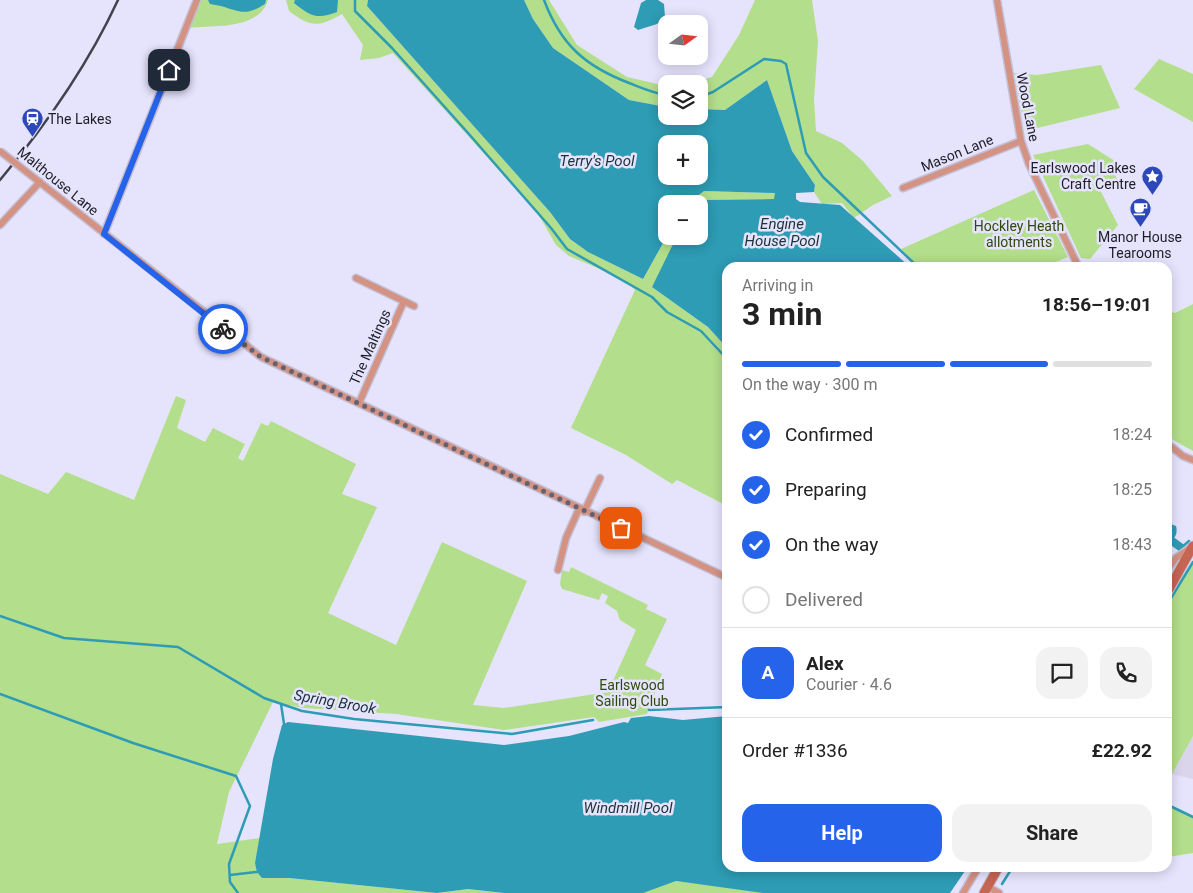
<!DOCTYPE html>
<html lang="en">
<head>
<meta charset="utf-8">
<style>
  :root { --surface:#fff; --page:#f2f2f2; --text:#222; --muted:#767676; --line:#e0e0e0; --accent:#2563eb }
  body { margin:0; font-family:Roboto,sans-serif; background:var(--page); color:var(--text); height:100vh; display:flex; flex-direction:column; font-size:19px; white-space:nowrap }
  * { box-sizing:border-box; margin:0 }
  p { font-size:16px; color:var(--muted) }
  .icon { flex:none; width:28px; height:28px; fill:none; stroke:currentColor; stroke-width:2; stroke-linecap:round; stroke-linejoin:round }
  .map { position:relative; flex:1; overflow:hidden }
  .drawer { position:absolute; left:722px; top:262px; width:450px; height:610px; display:flex; flex-direction:column; background:var(--surface); border-radius:15px; box-shadow:0 2px 12px #0003 }
  .drawer>* { flex:none }
  .needle { width:32px; rotate:75deg }
  .tools { position:absolute; left:658px; top:15px; display:grid; gap:10px }
  .tools a { display:grid; place-items:center; width:50px; height:50px; border-radius:10px; background:var(--surface); box-shadow:0 2px 12px #0003; font-size:25px }
  .pin { position:absolute; display:grid; place-items:center; width:42px; height:42px; color:#fff; margin:-21px; border-radius:10px; box-shadow:0 2px 8px #0006 }
  .courier { position:absolute; display:grid; place-items:center; width:50px; height:50px; margin:-25px; border:4px solid #2563eb; border-radius:50%; background:#fff; color:#222; box-shadow:0 1px 6px #0007 }
  .headline em { font-style:normal; font-weight:700 }
  .headline div { display:flex; flex-direction:column-reverse }
  .headline { display:flex; align-items:center; justify-content:space-between; height:85px; padding:0 20px }
  h1 { font-size:32px; font-weight:700; line-height:38px }
  .bar { display:grid; grid-template-columns:repeat(4,1fr); gap:8px 5px; align-content:center; height:60px; padding:0 20px }
  .bar i { height:6px; border-radius:4px; background:var(--line) }
  .bar .selected { background:var(--accent) }
  .bar p { grid-column:span 4 }
  .line { display:flex; align-items:center; gap:12px; padding:0 20px; border-top:1px solid var(--line) }
  .line div { flex:1 }
  .round { display:grid; place-items:center; flex:none; width:52px; height:52px; border-radius:15px; background:var(--page) }
  ol { padding:0 20px; list-style:none }
  li { display:flex; align-items:center; gap:15px; height:55px }
  li p { margin-inline-start:auto }
  li .icon { padding:5px; border-radius:50%; background:var(--accent); color:#fff; stroke-width:4 }
  li:last-child { color:var(--muted) }
  li i { width:28px; height:28px; border:2px solid var(--line); border-radius:50% }
  .action { display:flex; gap:10px; margin-top:auto; padding:10px 20px }
  .action a { flex:1; height:58px; border-radius:15px; background:var(--accent); color:#fff; font-size:20px; font-weight:700; line-height:58px; text-align:center }
  .action a+a { background:var(--page); color:var(--text) }
  .map>svg:first-child { display:block }
  .industrial { fill:#dbd5eb }
  .green { fill:#b3de8b }
  .water { fill:#2d9cb4; fill-rule:evenodd }
  .lines { fill:none; stroke-linecap:round; stroke-linejoin:round }
  .stream { stroke:#2d9cb4; stroke-width:2.5 }
  .canal { stroke:#2d9cb4; stroke-width:8 }
  .street-casing { stroke:#c2bfd6; stroke-width:9 }
  .secondary-casing { stroke:#c2bfd6; stroke-width:11 }
  .street { stroke:#d49283; stroke-width:6 }
  .secondary { stroke:#c66551; stroke-width:9 }
  .rail { stroke:#43424e; stroke-width:2.5 }
  .street-bridge-casing { stroke:#c2bfd6; stroke-width:9; stroke-linecap:butt }
  .street-bridge { stroke:#d49283; stroke-width:6 }
  .done { stroke:#646271; stroke-width:5; stroke-dasharray:0 9 }
  .route { stroke:#2563eb; stroke-width:6 }
  .labels { text-anchor:middle; stroke-width:5; stroke-linejoin:round; paint-order:stroke }
  .street-label { font-size:14px; fill:#1e1d26; stroke:#e6e3fd }
  .poi-label { font-size:14px; fill:#1e1d26; stroke:#e6e3fd; text-anchor:start }
  .park-label { font-size:14px; fill:#2e4a09; stroke:#e6e3fd }
  .water-label { font-size:15px; font-style:italic; fill:#1a3238; stroke:#e6e3fd }
</style>
</head>
<body>
<div class="map">
<svg width="1193" height="893" viewBox="0 0 1193 893">
  <rect width="100%" height="100%" fill="#e6e3fd"/>
  <path class="industrial" d="M1193,736v43l-21,-5z"/>
  <path class="green" d="M201,0h67c-9,30 -53,25 -79,28z
    M286,0h82l-1,6 183,206 20,27 18,13 55,27 24,-43h12l-27,51 56,40 19,21v158l-50,-26 -5,4 -46,-29 -55,-27 64,-138 -6,-6 -29,-15 -31,-13 -13,-11 -19,-33 -144,-159 -14,5 -19,2 3,-15 -21,-31c-24,14 -32,13 -53,-3z
    M524,0h25l28,45 50,32 39,9v21l-37,-7 -76,-52 -20,-29z
    M755,0h57l6,41 -4,59 2,31 26,12 21,18 29,35 -19,9 -19,13 -12,-15 -20,1 -8,-12 1,-7 -23,-34 -25,-71 -42,30 -26,-1v-25h-11l24,-7 27,-42z
    M1159,59l34,15v48l-59,-33z
    M1101,65l19,43 -95,23 -11,-58 23,2z
    M1088,144l30,19 -7,4 6,12 -18,9 19,37 -28,34 -9,-1 -48,-103z
    M1034,190l34,67 -24,10 -125,1 -18,-19z
    M704,191l71,2v6l-70,1 -6,9v-5h-12z
    M1193,304v147l-20,-11 -5,-6v-117l4,-5 3,1z
    M176,396l10,4 -9,28 28,14 8,-14 32,16 -7,14 5,3 18,-38 7,3 3,-5 85,43 -14,30 35,13 -49,106 68,32 46,-103 85,39 -54,124 31,3 104,-16 28,-62 -16,-10 -3,-9 -12,-8 3,-7 -6,-3 -3,7 -37,-11 -2,-5 2,-14 7,2 2,-5 77,38 -2,4 21,10 -22,46 17,9 -15,40 -48,8 -5,-5 -90,13 -108,-16 -92,-6 -31,-6 -44,90 -12,52 43,-6 -5,25 7,15h27l148,15h-437v-419l48,20 18,-22 68,28z
    M1193,560v176l-21,38 -4,-2v-170z
    M1168,805l25,12v36l-25,4z
    M676,881l80,10 7,2h-121z
    M468,889l36,4h-65z"/>
  <path class="water" d="M208,0h58l-1,4c-25,16 -29,3 -55,0z
    M295,0h43l-1,12c-20,8 -27,4 -43,-9z
    M368,0h156l9,19 20,29 76,52 37,7v9h33v-7l26,1 42,-30 25,71 23,34 -1,7 -18,1v6l4,3 40,3 70,62 -182,1 -1,80 -19,-21 -56,-40 25,-51h22v-28l6,-8 69,-1 1,-6 -71,-2 -17,13h-21l1,32 -24,43 -55,-27 -18,-13 -20,-27 -183,-206zM666,144h33v32h-33z
    M646,0h12l6,4 1,13 -8,7 -19,6 -4,-3 7,-24z
    M1168,523l8,3c2,8 -1,13 -8,17z
    M649,716l34,4 44,-4 1,152h239l-17,25h-187l-87,-12 -33,12h-139l-36,-4 -31,4 -148,-15h-27l-5,-6 -2,-9 18,-104 9,-34 6,-3 216,23 65,-9 55,-14 4,1 3,-5z"/>
  <g class="lines">
    <path class="stream" d="M355,0v11l37,37 76,85 83,95 16,21 85,48 15,15 34,19 27,29
      M544,0c17,45 41,66 85,83 13,5 24,10 37,12
      M699,97l14,-5 51,-33 17,2 5,3 20,89 17,24 96,91
      M1181,548l8,-7
      M1168,603l25,-41
      M0,616l64,22 114,9 86,51 38,13 52,8 158,15 81,-14
      M0,694l133,49 103,33 14,30 -21,58 1,18 8,11
      M281,704l3,20
      M649,710l79,-3
      M1168,805l25,12
      M230,875l27,-3
      M1002,884l10,-16"/>
    <path class="canal" d="M1172,541l11,8"/>
    <defs>
      <path id="street" d="M997,0l24,141 8,23 50,104
        M28,173l233,184 467,221
        M903,188l118,-47
        M0,225l40,-43
        M104,234l93,-234
        M356,278l58,28
        M359,403l45,-102
        M1168,444l15,12 10,4
        M584,512l16,-34
        M1168,569l8,-11 14,-10
        M558,570l8,-32 13,-29
        M988,887l11,6
        M963,893l15,-25"/>
      <path id="secondary" d="M1168,591l25,-45
        M984,893l14,-25"/>
    </defs>
    <use href="#street" class="street-casing"/>
    <use href="#secondary" class="secondary-casing"/>
    <use href="#street" class="street"/>
    <use href="#secondary" class="secondary"/>
    <path class="rail" d="M0,180c46,-55 88,-115 118,-180"/>
    <defs>
      <path id="street-bridge" d="M0,151l28,22"/>
    </defs>
    <use href="#street-bridge" class="street-bridge-casing"/>
    <use href="#street-bridge" class="street-bridge"/>
  </g>
  <g class="lines">
    <path class="done" d="M223,329l38,28 360,171"/>
    <path class="route" d="M169,70l-65,164 119,95"/>
  </g>
  <defs>
    <symbol id="station-pin" viewBox="-11 -11 22 30"><path d="M0 17L-7.5 6A9.5 9.5 0 1 1 7.5 6Z" fill="#2d49b9" stroke="#e6e3fd"/><path d="M-3-6H3Q5-6 5-4V2Q5 4 3 4L4.5 6H3L1.5 4h-3L-3 6H-4.5L-3 4Q-5 4-5 2V-4Q-5-6-3-6ZM-3.5-4v3h7v-3ZM-3.5 1v1.5H-2V1ZM2 1v1.5H3.5V1Z" fill="#fff"/></symbol>
    <symbol id="sight-pin" viewBox="-11 -11 22 30"><path d="M0 17L-7.5 6A9.5 9.5 0 1 1 7.5 6Z" fill="#2d49b9" stroke="#e6e3fd"/><path d="M0-6L1.8-2.2L6-1.7L2.9 1.2L3.7 5.4L0 3.3L-3.7 5.4L-2.9 1.2L-6-1.7L-1.8-2.2Z" fill="#fff"/></symbol>
    <symbol id="cafe-pin" viewBox="-11 -11 22 30"><path d="M0 17L-7.5 6A9.5 9.5 0 1 1 7.5 6Z" fill="#2d49b9" stroke="#e6e3fd"/><path d="M-5.5-4.5H6V0H3Q3 3.5 0 3.5H-2.5Q-5.5 3.5-5.5 0ZM3-3.2v2h1.7v-2ZM-6 4.5H4V6H-6Z" fill="#fff"/></symbol>
  </defs>
  <g fill-rule="evenodd">
    <use href="#station-pin" x="20" y="106" width="25" height="34"/>
    <use href="#sight-pin" x="1140" y="164" width="25" height="34"/>
    <use href="#cafe-pin" x="1128" y="196" width="25" height="34"/>
  </g>
  <g class="labels">
    <g class="street-label">
      <text transform="translate(1028 107) rotate(79)" y="5">Wood Lane</text>
      <text transform="translate(957 153) rotate(-22)" y="5">Mason Lane</text>
      <text transform="translate(58 181) rotate(39)" y="5">Malthouse Lane</text>
      <text transform="translate(370 347) rotate(-66)" y="5">The Maltings</text>
    </g>
    <g class="poi-label">
      <text x="48" y="124">The Lakes</text>
      <text x="1136" y="173" text-anchor="end">Earlswood Lakes<tspan x="1136" dy="16">Craft Centre</tspan></text>
      <text x="1140" y="242" text-anchor="middle">Manor House<tspan x="1140" dy="16">Tearooms</tspan></text>
    </g>
    <g class="park-label">
      <text x="1019" y="231">Hockley Heath<tspan x="1019" dy="16">allotments</tspan></text>
      <text x="632" y="690">Earlswood<tspan x="632" dy="16">Sailing Club</tspan></text>
    </g>
    <g class="water-label">
      <text x="597" y="166">Terry's Pool</text>
      <text x="782" y="229">Engine<tspan x="782" dy="17">House Pool</tspan></text>
      <text transform="translate(335 702) rotate(10)" y="5">Spring Brook</text>
      <text x="628" y="813">Windmill Pool</text>
    </g>
  </g>
</svg>
<div class="tools">
<a><svg class="needle" viewBox="-14 -14 28 28"><path d="M0-13l5 13h-10z" fill="#e53935"/><path d="M0 13l5-13h-10z" fill="#767676"/></svg></a>
<a><svg class="icon" aria-label="layers" viewBox="0 0 24 24"><path d="M12 4l9 5-9 5-9-5zM3 14l9 5 9-5"/></svg></a>
<a>+</a>
<a>−</a>
</div>
<div class="pin" style="left:621px;top:528px;background:#ea580c"><svg class="icon" aria-label="bag" viewBox="0 0 24 24"><path d="M5 8h14l-1 12H6zM9 8a3 3 0 0 1 6 0"/></svg></div>
<div class="pin" style="left:169px;top:70px;background:#1f2937"><svg class="icon" aria-label="home" viewBox="0 0 24 24"><path d="M3 11l9-7 9 7M6 9v11h12V9"/></svg></div>
<div class="courier" style="left:223px;top:329px"><svg class="icon" aria-label="bike" viewBox="0 0 24 24"><circle cx="6" cy="16" r="4"/><circle cx="18" cy="16" r="4"/><path d="M6 16l4-8h5l3 8M10 8l3 8H6M13 5h3"/></svg></div>
<section class="drawer">
<div class="headline"><div><h1>3 min</h1><p>Arriving in</p></div><em>18:56–19:01</em></div>
<div class="bar"><i class="selected"></i><i class="selected"></i><i class="selected"></i><i></i><p>On the way · 300 m</p></div>
<ol>
<li><svg class="icon" aria-label="check" viewBox="0 0 24 24"><path d="M5 12l5 5 9-10"/></svg>Confirmed<p>18:24</p></li>
<li><svg class="icon" aria-label="check" viewBox="0 0 24 24"><path d="M5 12l5 5 9-10"/></svg>Preparing<p>18:25</p></li>
<li><svg class="icon" aria-label="check" viewBox="0 0 24 24"><path d="M5 12l5 5 9-10"/></svg>On the way<p>18:43</p></li>
<li><i></i>Delivered</li>
</ol>
<div class="line" style="height:90px"><b class="round" style="background:var(--accent);color:#fff">A</b><div><b>Alex</b><p>Courier · 4.6</p></div><a class="round"><svg class="icon" aria-label="chat" viewBox="0 0 24 24"><path d="M4 5h16v11H9l-5 4z"/></svg></a><a class="round"><svg class="icon" aria-label="phone" viewBox="0 0 24 24"><path d="M5 4h4l2 5-3 2q2 4 5 5l2-3 5 2v4C11 20 4 13 5 4z"/></svg></a></div>
<div class="line" style="height:65px"><div>Order #1336</div><b>£22.92</b></div>
<div class="action"><a>Help</a><a>Share</a></div>
</section>
</div>
</body>
</html>
